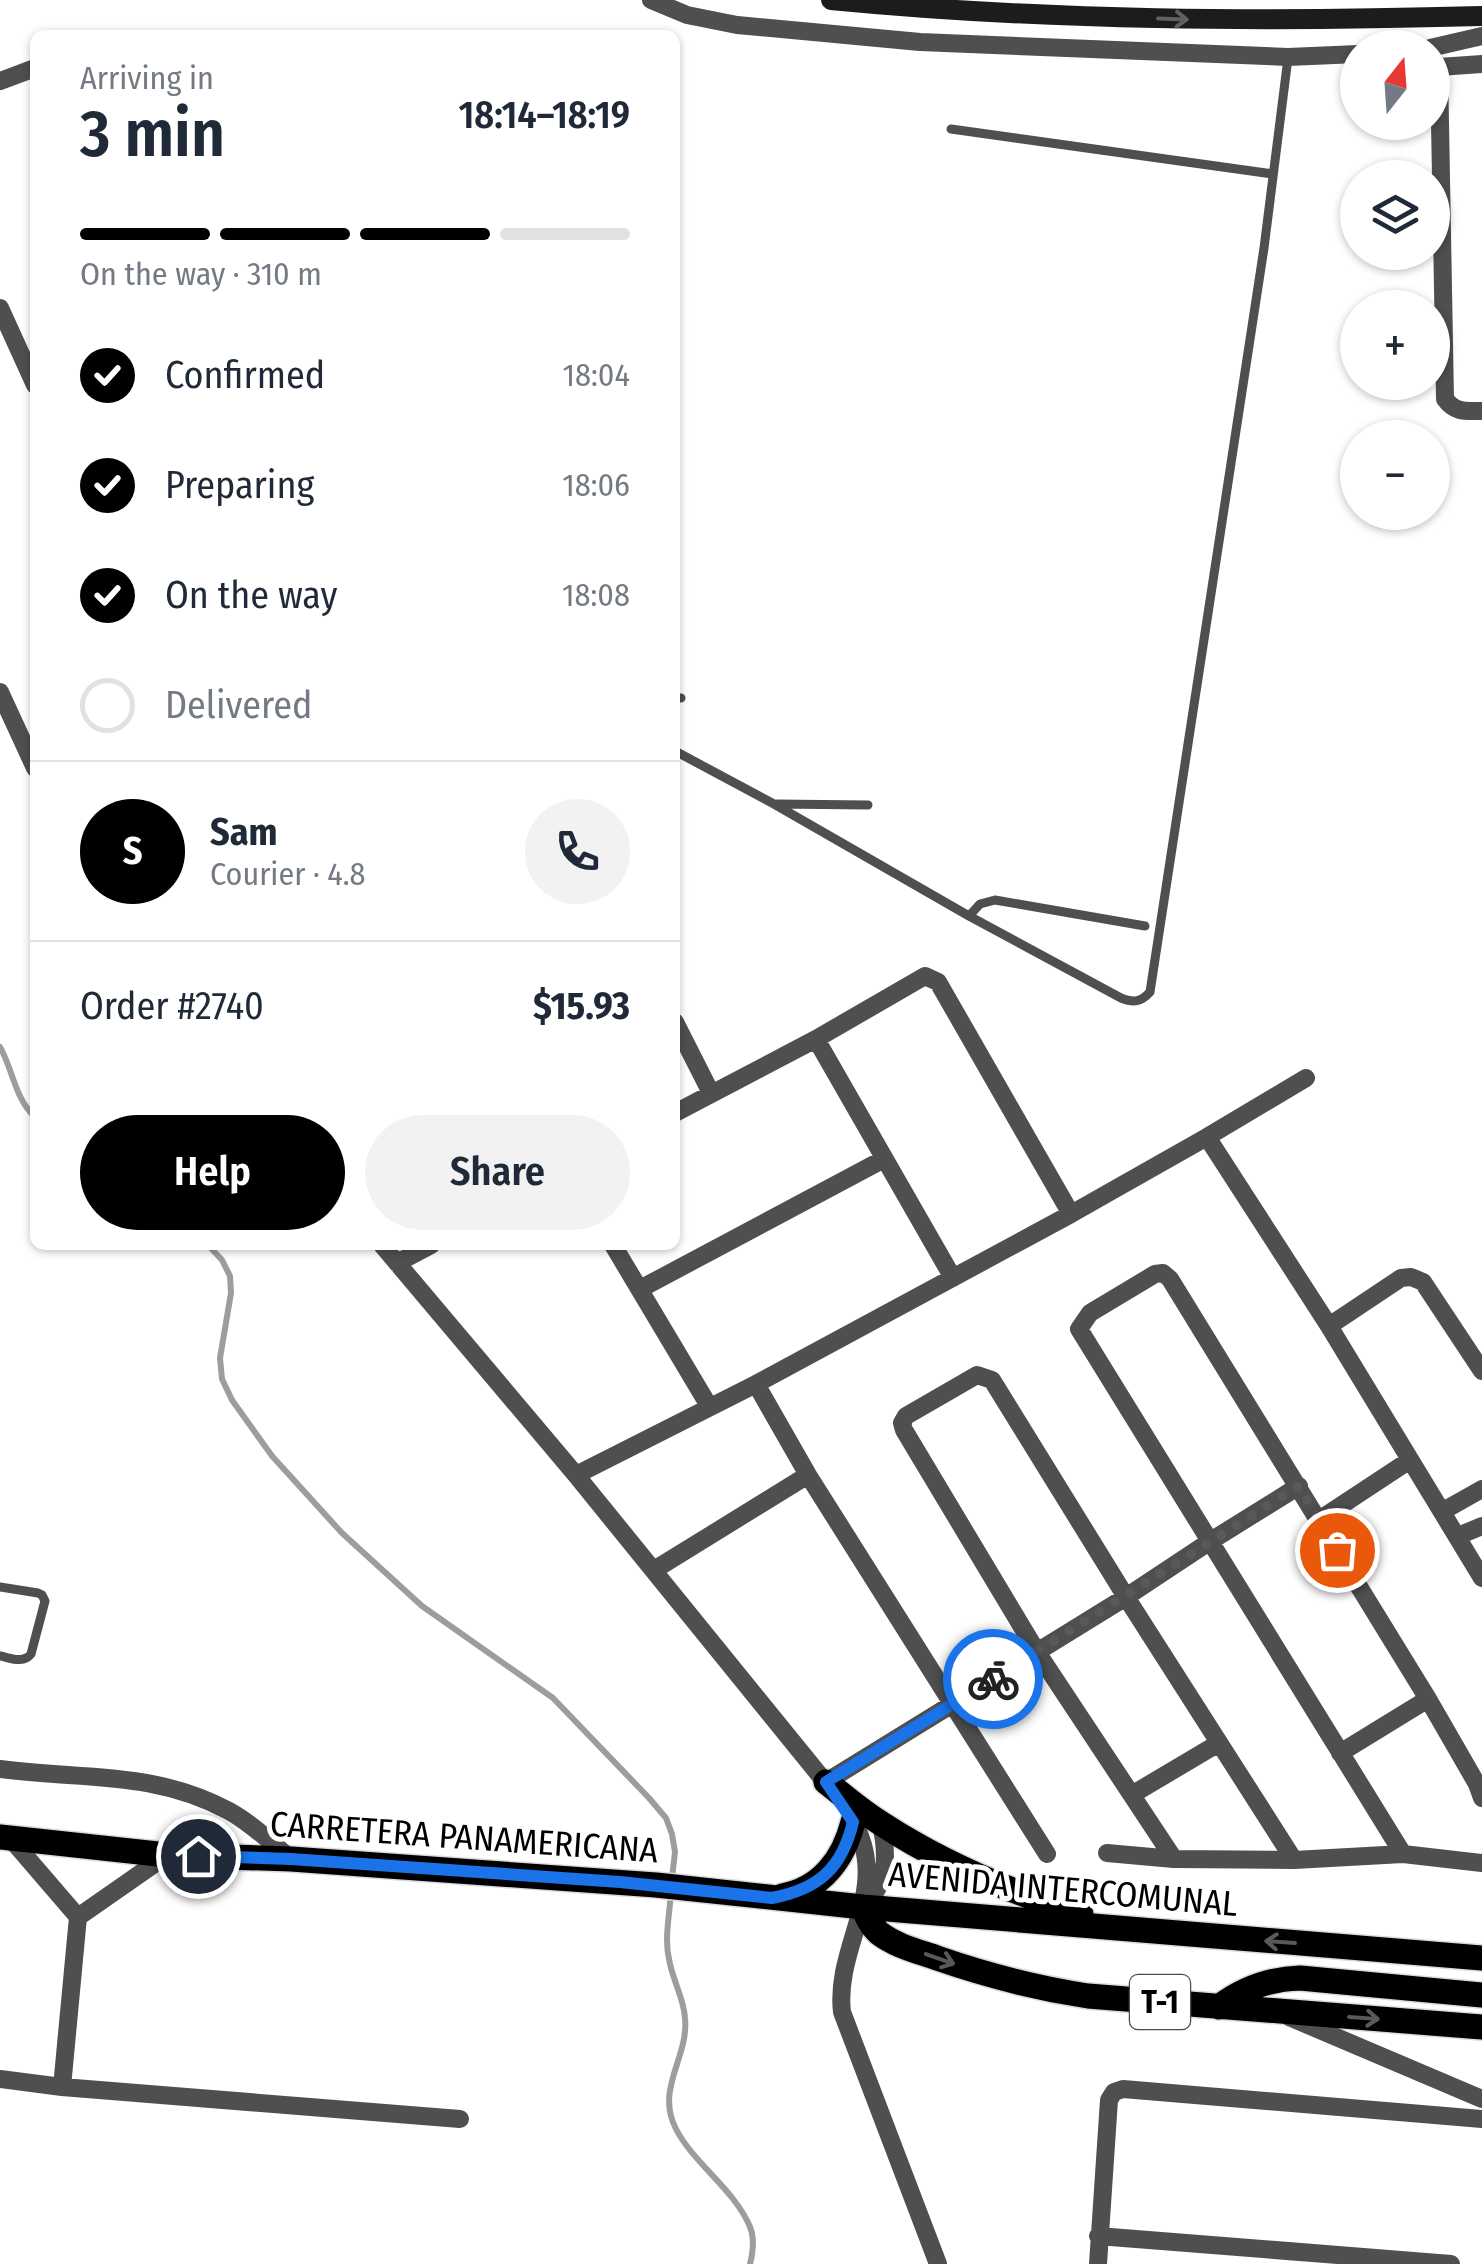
<!DOCTYPE html>
<html lang="en">
<head>
<meta charset="utf-8">
<style>
  :root { --surface:#fff; --page:#f2f2f3; --text:#1f2937; --muted:#747a83; --line:#e0e1e3; --accent:#000 }
  body { margin:0; font-family:"Fira Sans Condensed",sans-serif; background:var(--page); color:var(--text); height:100vh; display:flex; flex-direction:column; font-size:38px; white-space:nowrap }
  * { box-sizing:border-box; margin:0 }
  p { font-size:32px; color:var(--muted) }
  .icon { flex:none; width:55px; height:55px; fill:none; stroke:currentColor; stroke-width:2; stroke-linecap:round; stroke-linejoin:round }
  .map { position:relative; flex:1; overflow:hidden }
  .panel { position:absolute; left:30px; top:30px; width:650px; height:1220px; display:flex; flex-direction:column; background:var(--surface); border-radius:15px; box-shadow:0 2px 8px #0004 }
  .panel>* { flex:none }
  .needle { width:65px; rotate:17deg }
  .tools { position:absolute; left:1340px; top:30px; display:grid; gap:20px }
  .tools a { display:grid; place-items:center; width:110px; height:110px; border-radius:50%; background:var(--surface); box-shadow:0 2px 8px #0004; font-size:50px }
  .pin { position:absolute; display:grid; place-items:center; width:85px; height:85px; color:#fff; margin:-42px; border:5px solid #fff; border-radius:50%; box-shadow:0 2px 10px #0007 }
  .courier { position:absolute; display:grid; place-items:center; width:100px; height:100px; margin:-50px; border:8px solid #1a73e8; border-radius:50%; background:#fff; color:#222; box-shadow:0 2px 12px #0007 }
  .summary em { font-style:normal; font-weight:600 }
  .summary div { display:flex; flex-direction:column-reverse }
  .summary { display:flex; align-items:center; justify-content:space-between; height:170px; padding:0 50px }
  h1 { font-size:65px; font-weight:600; line-height:75px }
  .bar { display:grid; grid-template-columns:repeat(4,1fr); gap:15px 10px; align-content:center; height:120px; padding:0 50px }
  .bar i { height:12px; border-radius:8px; background:var(--line) }
  .bar .selected { background:var(--accent) }
  .bar p { grid-column:span 4 }
  .line { display:flex; align-items:center; gap:25px; padding:0 50px; border-top:2px solid var(--line) }
  .line div { flex:1 }
  .round { display:grid; place-items:center; flex:none; width:105px; height:105px; border-radius:52px; background:var(--page) }
  ol { padding:0 50px; list-style:none }
  li { display:flex; align-items:center; gap:30px; height:110px }
  li p { margin-inline-start:auto }
  li .icon { padding:10px; border-radius:50%; background:var(--accent); color:#fff; stroke-width:4 }
  li:last-child { color:var(--muted) }
  li i { width:55px; height:55px; border:5px solid var(--line); border-radius:50% }
  .primary-button { display:flex; gap:20px; margin-top:auto; padding:20px 50px }
  .primary-button a { flex:1; height:115px; border-radius:60px; background:var(--accent); color:#fff; font-size:40px; font-weight:600; line-height:115px; text-align:center }
  .primary-button a+a { background:var(--page); color:var(--text) }
  .map>svg:first-child { display:block }
  .lines { fill:none; stroke-linecap:round; stroke-linejoin:round }
  .stream { stroke:#9d9d9d; stroke-width:6 }
  .primary-casing { stroke:#dbdbdb; stroke-width:28 }
  .lane { stroke:#4f4f4f; stroke-width:9 }
  .street { stroke:#4f4f4f; stroke-width:18 }
  .secondary { stroke:#1c1c1c; stroke-width:20 }
  .primary { stroke:#000; stroke-width:25 }
  .oneway { stroke:#606060 }
  .oneway2 { stroke:#595959 }
  .done { stroke:#595959; stroke-width:10; stroke-dasharray:0 18 }
  .route { stroke:#1a73e8; stroke-width:12 }
  .labels { text-anchor:middle; stroke-width:10; stroke-linejoin:round; paint-order:stroke }
  .shield { fill:#fff; stroke:#4c4c4c; stroke-width:2.5 }
  .shield-label { font-size:32px; font-weight:bold; fill:#000 }
  .street-label { font-size:35px; fill:#000; stroke:#fff }
</style>
</head>
<body>
<div class="map">
<svg width="1482" height="2264" viewBox="0 0 1482 2264">
  <rect width="100%" height="100%" fill="#fff"/>
  <g class="lines">
    <path class="stream" d="M0,1047c13,23 15,52 35,70
      M208,1245l14,15 8,16 1,17 -11,65 2,21 10,21 40,56 70,77 80,73 131,92 96,100 17,20 6,16 3,18 -3,26
      M671,1891c-1,22 -7,47 -2,68 3,20 15,39 16,59 4,40 -30,70 -9,111 18,35 59,61 74,98 5,12 3,25 0,37"/>
    <defs>
      <path id="primary" d="M826,1782c18,14 36,30 56,42 60,39 131,69 199,90
        M0,1837l167,18 124,4 365,26 207,22 619,51
        M782,1896c40,-7 62,-38 71,-74
        M863,1907c4,10 8,19 16,26 17,13 38,18 58,25 49,17 99,30 151,38l394,31
        M1219,2007c25,-19 50,-28 81,-29l182,17"/>
    </defs>
    <use href="#primary" class="primary-casing"/>
    <path class="lane" d="M951,129l322,45
      M675,698h6
      M675,751l99,53 195,112 152,82c13,5 20,4 29,-6l114,-744 24,-190
      M777,804l91,1
      M969,916l11,-12 15,-4 150,26
      M0,1587l38,6 4,2 3,6 -14,53c-8,10 -20,4 -31,2"/>
    <path class="street" d="M651,0l36,15 50,10 183,17 368,15 70,-3
      M1430,48l52,-12
      M1432,60l7,7 6,332c10,14 21,12 37,12
      M1439,67l43,-3
      M0,81l35,-13
      M0,308l35,77
      M0,692l35,76
      M675,1022l36,71
      M816,1039l137,239
      M1207,1137l99,-59
      M1071,1214l136,-77 122,189 153,252
      M382,1245l194,230 254,313
      M613,1245l96,161
      M397,1263l34,-18
      M640,1289l244,-130
      M1329,1326l72,-48 10,-1 12,5 59,89
      M756,1384l52,91 239,379
      M576,1475l180,-91 315,-170 -133,-232 -13,-6 -109,63 -141,74
      M1443,1511l39,-22
      M1319,1520l91,-60
      M1458,1536l24,-10
      M654,1570l154,-95
      M1340,1753l88,-54
      M0,1769c81,11 153,1 229,42 22,12 43,32 62,48
      M826,1782l300,-185 83,-55 90,-56
      M1133,1794l86,-51
      M851,1818c43,69 -17,126 -9,194l96,252
      M10,1838l68,79
      M1107,1853l67,6 120,1 109,-6 79,9
      M1403,1854l-324,-525 11,-16 65,-39 8,-1 7,6 258,420 49,85 5,14
      M1174,1859l-137,-207 -133,-222 -2,-7 4,-7 71,-41 15,5 134,217 168,263
      M863,1907c25,-24 25,-51 18,-83
      M1289,2017l193,82
      M0,2079l62,8 398,32
      M62,2087l16,-170 89,-62
      M1098,2236l353,28
      M1098,2264l11,-164 5,-8 9,-3 359,30"/>
    <path class="secondary" d="M831,0c216,21 434,22 651,16"/>
    <use href="#primary" class="primary"/>
  </g>
  <defs><path id="oneway-shaft" d="M-6 0H5M1.5-3L5.5 0L1.5 3" fill="none" stroke-width="1.6" stroke-linecap="round" stroke-linejoin="round" transform="scale(2.5)"/></defs>
  <use class="oneway" href="#oneway-shaft" transform="translate(1173 19) rotate(2)"/>
  <g class="oneway2">
    <use href="#oneway-shaft" transform="translate(1280 1942) rotate(-176)"/>
    <use href="#oneway-shaft" transform="translate(940 1959) rotate(19)"/>
    <use href="#oneway-shaft" transform="translate(1364 2018) rotate(4)"/>
  </g>
  <g class="lines">
    <path class="done" d="M993,1679l306,-193 38,64"/>
    <path class="route" d="M198,1856l93,3 329,23 152,16c47,-9 70,-30 81,-76l-27,-40 167,-103"/>
  </g>
  <g class="labels">
    <rect class="shield" x="1130" y="1975" width="60" height="54" rx="8"/>
    <g class="shield-label">
      <text x="1160" y="2013">T-1</text>
    </g>
    <g class="street-label">
      <text transform="translate(464 1837) rotate(4)" y="12">CARRETERA PANAMERICANA</text>
      <text transform="translate(1063 1889) rotate(5)" y="12">AVENIDA INTERCOMUNAL</text>
    </g>
  </g>
</svg>
<div class="tools">
<a><svg class="needle" viewBox="-14 -14 28 28"><path d="M0-13l5 13h-10z" fill="#e53935"/><path d="M0 13l5-13h-10z" fill="#747a83"/></svg></a>
<a><svg class="icon" aria-label="layers" viewBox="0 0 24 24"><path d="M12 4l9 5-9 5-9-5zM3 14l9 5 9-5"/></svg></a>
<a>+</a>
<a>−</a>
</div>
<div class="pin" style="left:1337px;top:1550px;background:#ea580c"><svg class="icon" aria-label="bag" viewBox="0 0 24 24"><path d="M5 8h14l-1 12H6zM9 8a3 3 0 0 1 6 0"/></svg></div>
<div class="pin" style="left:198px;top:1856px;background:#1f2937"><svg class="icon" aria-label="home" viewBox="0 0 24 24"><path d="M3 11l9-7 9 7M6 9v11h12V9"/></svg></div>
<div class="courier" style="left:993px;top:1679px"><svg class="icon" aria-label="bike" viewBox="0 0 24 24"><circle cx="6" cy="16" r="4"/><circle cx="18" cy="16" r="4"/><path d="M6 16l4-8h5l3 8M10 8l3 8H6M13 5h3"/></svg></div>
<section class="panel">
<div class="summary"><div><h1>3 min</h1><p>Arriving in</p></div><em>18:14–18:19</em></div>
<div class="bar"><i class="selected"></i><i class="selected"></i><i class="selected"></i><i></i><p>On the way · 310 m</p></div>
<ol>
<li><svg class="icon" aria-label="check" viewBox="0 0 24 24"><path d="M5 12l5 5 9-10"/></svg>Confirmed<p>18:04</p></li>
<li><svg class="icon" aria-label="check" viewBox="0 0 24 24"><path d="M5 12l5 5 9-10"/></svg>Preparing<p>18:06</p></li>
<li><svg class="icon" aria-label="check" viewBox="0 0 24 24"><path d="M5 12l5 5 9-10"/></svg>On the way<p>18:08</p></li>
<li><i></i>Delivered</li>
</ol>
<div class="line" style="height:180px"><b class="round" style="background:var(--accent);color:#fff">S</b><div><b>Sam</b><p>Courier · 4.8</p></div><a class="round"><svg class="icon" aria-label="phone" viewBox="0 0 24 24"><path d="M5 4h4l2 5-3 2q2 4 5 5l2-3 5 2v4C11 20 4 13 5 4z"/></svg></a></div>
<div class="line" style="height:130px"><div>Order #2740</div><b>$15.93</b></div>
<div class="primary-button"><a>Help</a><a>Share</a></div>
</section>
</div>
</body>
</html>
